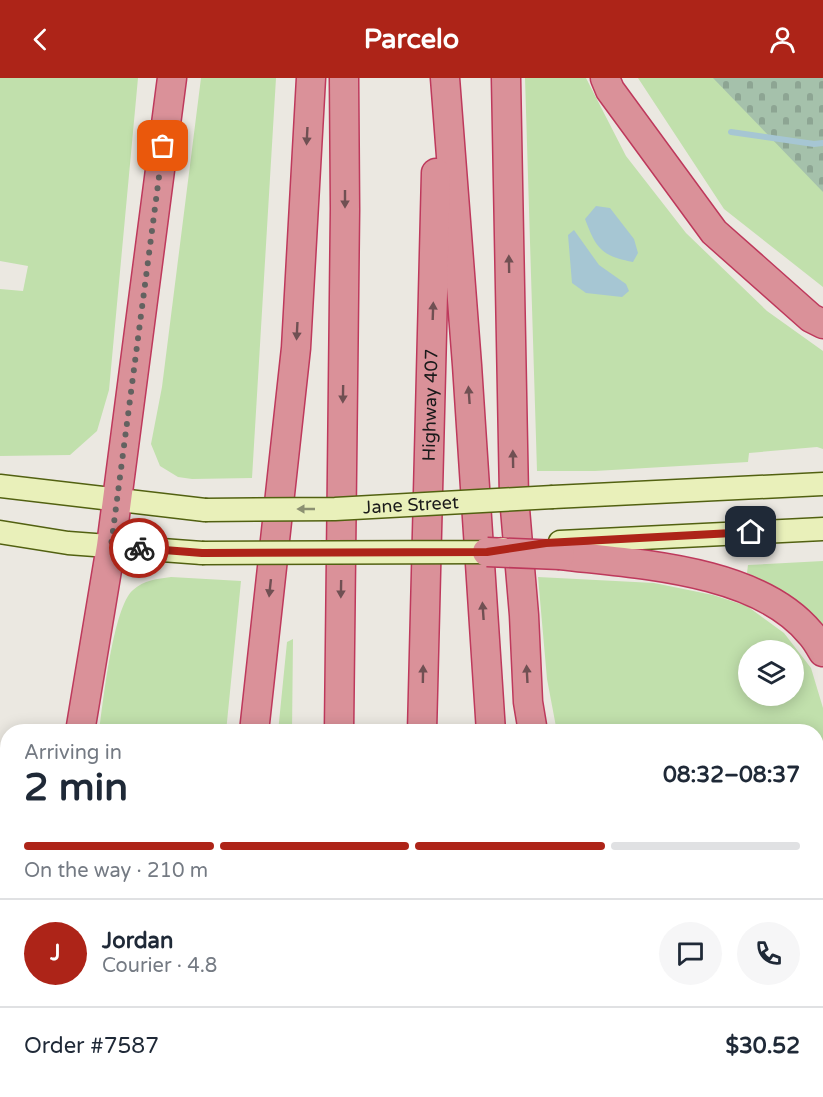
<!DOCTYPE html>
<html lang="en">
<head>
<meta charset="utf-8">
<style>
  :root { --surface:#fff; --page:#f6f6f7; --text:#1f2937; --muted:#747a83; --line:#e0e1e3; --accent:#ad2418 }
  body { margin:0; font-family:"Varela Round",sans-serif; background:var(--page); color:var(--text); height:100vh; display:flex; flex-direction:column; font-size:22px; white-space:nowrap }
  * { box-sizing:border-box; margin:0 }
  p { font-size:20px; color:var(--muted) }
  .icon { flex:none; width:33px; height:33px; fill:none; stroke:currentColor; stroke-width:2; stroke-linecap:round; stroke-linejoin:round }
  .map { position:relative; flex:1; overflow:hidden }
  .details { position:absolute; left:0px; top:646px; width:824px; height:374px; display:flex; flex-direction:column; background:var(--surface); border-radius:24px 24px 0 0; box-shadow:0 3px 15px #0003 }
  .details>* { flex:none }
  .controls { position:absolute; left:738px; top:562px; display:grid; gap:12px }
  .controls a { display:grid; place-items:center; width:66px; height:66px; border-radius:50%; background:var(--surface); box-shadow:0 3px 15px #0003; font-size:30px }
  .pin { position:absolute; display:grid; place-items:center; width:51px; height:51px; color:#fff; margin:-26px; border-radius:12px; box-shadow:0 3px 9px #0006 }
  .courier { position:absolute; display:grid; place-items:center; width:60px; height:60px; margin:-30px; border:4px solid #ad2418; border-radius:50%; background:#fff; color:#222; box-shadow:0 2px 8px #0007 }
  .headline em { font-style:normal; font-weight:800 }
  .headline div { display:flex; flex-direction:column-reverse }
  .headline { display:flex; align-items:center; justify-content:space-between; height:102px; padding:0 24px }
  h1 { font-size:39px; font-weight:800; line-height:45px }
  .bar { display:grid; grid-template-columns:repeat(4,1fr); gap:9px 6px; align-content:center; height:72px; padding:0 24px }
  .bar i { height:8px; border-radius:4px; background:var(--line) }
  .bar .selected { background:var(--accent) }
  .bar p { grid-column:span 4 }
  .line { display:flex; align-items:center; gap:15px; padding:0 24px; border-top:2px solid var(--line) }
  .line div { flex:1 }
  .round { display:grid; place-items:center; flex:none; width:63px; height:63px; border-radius:32px; background:var(--page) }
  header { display:flex; justify-content:space-between; align-items:center; height:78px; padding:0 24px; background:var(--accent); color:#fff; font-size:27px; font-weight:800 }
  .map>svg:first-child { display:block }
  .grass { fill:#c1e0ac; fill-rule:evenodd }
  .cemetery { fill:url(#cemetery-stones) }
  .water { fill:#a6c6d3 }
  .lines { fill:none; stroke-linecap:round; stroke-linejoin:round }
  .stream { stroke:#a6c6d3; stroke-width:6 }
  .secondary-casing { stroke:#526111; stroke-width:25 }
  .motorway-casing { stroke:#be395c; stroke-width:31 }
  .secondary { stroke:#e9f0ba; stroke-width:22 }
  .motorway { stroke:#da9199; stroke-width:28 }
  .secondary-bridge-casing { stroke:#526111; stroke-width:25; stroke-linecap:butt }
  .motorway-bridge-casing { stroke:#be395c; stroke-width:31; stroke-linecap:butt }
  .secondary-bridge { stroke:#e9f0ba; stroke-width:22 }
  .motorway-bridge { stroke:#da9199; stroke-width:28 }
  .oneway { fill:#705053 }
  .oneway2 { fill:#8c9072 }
  .done { stroke:#636260; stroke-width:6; stroke-dasharray:0 10.8 }
  .route { stroke:#ad2418; stroke-width:8 }
  .labels { text-anchor:middle; stroke-width:5; stroke-linejoin:round; paint-order:stroke }
  .street-label { font-size:18px; fill:#1a1a1a; stroke:#fff }
</style>
</head>
<body>
<header><svg class="icon" aria-label="back" viewBox="0 0 24 24"><path d="M15 5l-7 7 7 7"/></svg>Parcelo<svg class="icon" aria-label="person" viewBox="0 0 24 24"><circle cx="12" cy="8" r="4"/><path d="M4 21q1-7 8-7t8 7"/></svg></header>
<div class="map">
<svg width="823" height="1019" viewBox="0 0 823 1019">
  <defs>
    <pattern id="cemetery-stones" width="16" height="16" patternUnits="userSpaceOnUse" patternTransform="scale(1.5)"><rect width="16" height="16" fill="#a5c1ab"/><path d="M2 7V4a2 2 0 0 1 4 0v3zM10 15v-3a2 2 0 0 1 4 0v3z" fill="#8da593"/></pattern>
  </defs>
  <rect width="100%" height="100%" fill="#ebe8e1"/>
  <path class="grass" d="M0,0h138l-29,312 -12,41 -27,24 -70,1v-167l23,2 5,-25 -28,-5z
    M201,0h75l-24,400 -60,1 -14,-2 -18,-11 -9,-22 11,-57z
    M525,0h61l40,78 60,77 81,78 56,40v98l-6,-2 -68,6 -1,9 -153,9h-58z
    M638,0h185v209l-99,-78z
    M823,483v65l-36,-33 -40,-20 1,-8z
    M171,499l70,4 -15,151h-127c4,-29 14,-125 34,-142 11,-10 24,-11 38,-13z
    M538,499l116,6 59,12 34,11 37,27 27,35 12,40v54l-7,24v-54h-259l-10,-53zM748,573h46v45h-46z
    M293,561l-1,93h-14l9,-90z
    M823,765v239l-4,15h-270v-6l267,-1v-239z
    M36,1013h124l1,6h-125z
    M229,1013h58v6h-59z
    M456,1013h30l1,6h-31z"/>
  <path class="cemetery" d="M713,0h110v114z"/>
  <path class="water" d="M596,128l14,2 24,31 4,14 -5,9c-32,-6 -37,-14 -48,-43z
    M574,152l25,35 27,19 3,7 -7,6 -36,-4 -14,-10 -4,-48z"/>
  <g class="lines">
    <path class="stream" d="M731,54l83,12 9,-1"/>
    <defs>
      <path id="secondary" d="M0,408l205,24
        M553,419l270,-13
        M0,454l68,11 134,10
        M560,464l263,-13"/>
      <g id="motorway">
        <path d="M445,0l22,287 24,367"/>
        <path d="M506,0l8,419 10,118 4,87 5,30"/>
        <path d="M605,0l5,12 104,142 97,86 12,6"/>
        <path d="M560,477c76,9 197,14 250,78 5,5 9,12 13,19"/>
        <path d="M80,654l31,-186 61,-468"/>
        <path d="M254,654l42,-384 15,-270"/>
        <path d="M339,654l6,-523 -1,-131"/>
        <path id="s1" d="M422,654l14,-559"/>
        <path d="M816,748l7,-11"/>
        <path d="M516,1012l1,7"/>
        <path d="M20,1019l1,-7"/>
        <path d="M202,1019l2,-7"/>
        <path d="M333,1019l1,-7"/>
        <path d="M414,1019v-7"/>
      </g>
    </defs>
    <use href="#secondary" class="secondary-casing"/>
    <use href="#motorway" class="motorway-casing"/>
    <use href="#secondary" class="secondary"/>
    <use href="#motorway" class="motorway"/>
    <defs>
      <g id="secondary-bridge">
        <path id="s2" d="M205,432l130,-1 218,-12"/>
        <path d="M202,475l285,-1 16,-3"/>
      </g>
      <path id="motorway-bridge" d="M487,474l73,3"/>
    </defs>
    <use href="#secondary-bridge" class="secondary-bridge-casing"/>
    <use href="#motorway-bridge" class="motorway-bridge-casing"/>
    <use href="#secondary-bridge" class="secondary-bridge"/>
    <use href="#motorway-bridge" class="motorway-bridge"/>
  </g>
  <defs><path id="oneway-solid" d="M-6-.8H1V-3.2L6.5 0L1 3.2V.8H-6Z" transform="scale(1.5)"/></defs>
  <g class="oneway">
    <use href="#oneway-solid" transform="translate(307 58) rotate(93)"/>
    <use href="#oneway-solid" transform="translate(345 121) rotate(90)"/>
    <use href="#oneway-solid" transform="translate(509 186) rotate(-91)"/>
    <use href="#oneway-solid" transform="translate(433 233) rotate(-88)"/>
    <use href="#oneway-solid" transform="translate(297 253) rotate(93)"/>
    <use href="#oneway-solid" transform="translate(343 316) rotate(91)"/>
    <use href="#oneway-solid" transform="translate(469 317) rotate(-94)"/>
    <use href="#oneway-solid" transform="translate(513 381) rotate(-91)"/>
    <use href="#oneway-solid" transform="translate(270 510) rotate(96)"/>
    <use href="#oneway-solid" transform="translate(341 511) rotate(91)"/>
    <use href="#oneway-solid" transform="translate(483 533) rotate(-94)"/>
    <use href="#oneway-solid" transform="translate(423 596) rotate(-89)"/>
    <use href="#oneway-solid" transform="translate(527 596) rotate(-93)"/>
  </g>
  <use class="oneway2" href="#oneway-solid" transform="translate(306 431) rotate(180)"/>
  <g class="lines">
    <path class="done" d="M139,470l-28,-2 52,-400"/>
    <path class="route" d="M139,470l63,5 285,-1 59,-9 205,-11"/>
  </g>
  <g class="labels">
    <g class="street-label">
      <text dy="6" stroke="none"><textPath href="#s1" startOffset="327">Highway 407</textPath></text>
      <text dy="6" stroke="none"><textPath href="#s2" startOffset="206">Jane Street</textPath></text>
    </g>
  </g>
</svg>
<div class="controls">
<a><svg class="icon" aria-label="layers" viewBox="0 0 24 24"><path d="M12 4l9 5-9 5-9-5zM3 14l9 5 9-5"/></svg></a>
</div>
<div class="pin" style="left:163px;top:68px;background:#ea580c"><svg class="icon" aria-label="bag" viewBox="0 0 24 24"><path d="M5 8h14l-1 12H6zM9 8a3 3 0 0 1 6 0"/></svg></div>
<div class="pin" style="left:751px;top:454px;background:#1f2937"><svg class="icon" aria-label="home" viewBox="0 0 24 24"><path d="M3 11l9-7 9 7M6 9v11h12V9"/></svg></div>
<div class="courier" style="left:139px;top:470px"><svg class="icon" aria-label="bike" viewBox="0 0 24 24"><circle cx="6" cy="16" r="4"/><circle cx="18" cy="16" r="4"/><path d="M6 16l4-8h5l3 8M10 8l3 8H6M13 5h3"/></svg></div>
<section class="details">
<div class="headline"><div><h1>2 min</h1><p>Arriving in</p></div><em>08:32–08:37</em></div>
<div class="bar"><i class="selected"></i><i class="selected"></i><i class="selected"></i><i></i><p>On the way · 210 m</p></div>
<div class="line" style="height:108px"><b class="round" style="background:var(--accent);color:#fff">J</b><div><b>Jordan</b><p>Courier · 4.8</p></div><a class="round"><svg class="icon" aria-label="chat" viewBox="0 0 24 24"><path d="M4 5h16v11H9l-5 4z"/></svg></a><a class="round"><svg class="icon" aria-label="phone" viewBox="0 0 24 24"><path d="M5 4h4l2 5-3 2q2 4 5 5l2-3 5 2v4C11 20 4 13 5 4z"/></svg></a></div>
<div class="line" style="height:78px"><div>Order #7587</div><b>$30.52</b></div>
</section>
</div>
</body>
</html>
